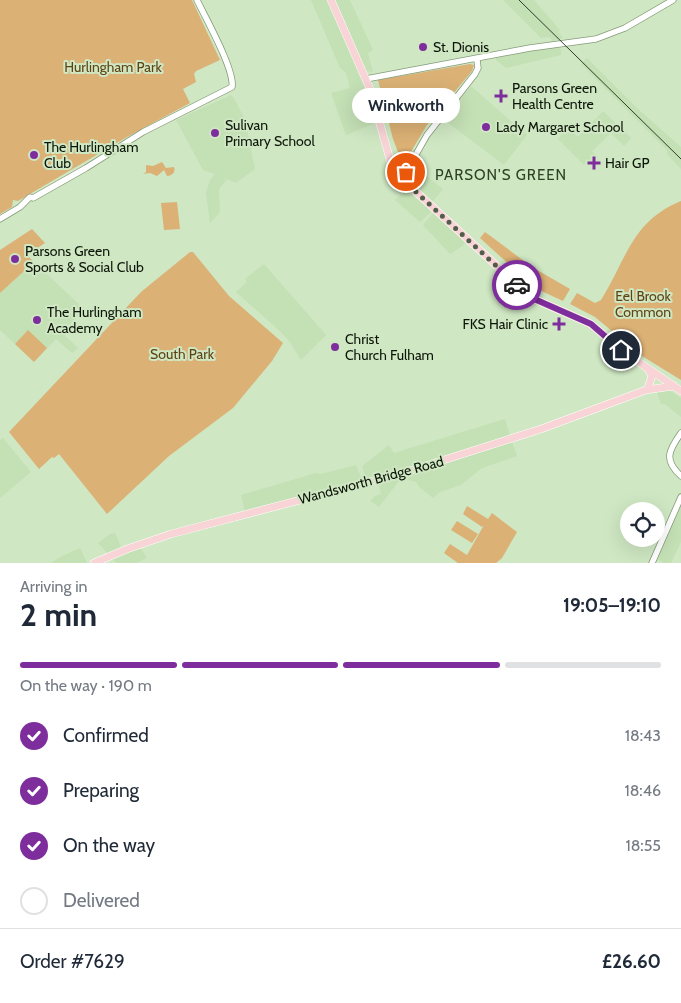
<!DOCTYPE html>
<html lang="en">
<head>
<meta charset="utf-8">
<style>
  :root { --surface:#fff; --page:#f2f2f3; --text:#1f2937; --muted:#747a83; --line:#e0e1e3; --accent:#7e2d9c }
  body { margin:0; font-family:Cabin,sans-serif; background:var(--page); color:var(--text); height:100vh; display:flex; flex-direction:column; font-size:19px; white-space:nowrap }
  * { box-sizing:border-box; margin:0 }
  p { font-size:16px; color:var(--muted) }
  .icon { flex:none; width:28px; height:28px; fill:none; stroke:currentColor; stroke-width:2; stroke-linecap:round; stroke-linejoin:round }
  .map { position:relative; height:563px; overflow:hidden }
  .drawer { display:flex; flex-direction:column; background:var(--surface); flex:1 }
  .drawer>* { flex:none }
  .tools { position:absolute; left:620px; top:502px; display:grid; gap:10px }
  .tools a { display:grid; place-items:center; width:45px; height:45px; border-radius:50%; background:var(--surface); box-shadow:0 5px 20px #0002; font-size:25px }
  .pin { position:absolute; display:grid; place-items:center; width:42px; height:42px; color:#fff; margin:-21px; border:2px solid #fff; border-radius:50%; box-shadow:0 1px 5px #0007 }
  .courier { position:absolute; display:grid; place-items:center; width:50px; height:50px; margin:-25px; border:4px solid #7e2d9c; border-radius:50%; background:#fff; color:#222; box-shadow:0 1px 6px #0007 }
  .bubble { position:absolute; height:35px; border-radius:18px; background:var(--surface); box-shadow:0 5px 20px #0002; font-size:16px; font-weight:700; line-height:35px; text-align:center }
  .summary em { font-style:normal; font-weight:700 }
  .summary div { display:flex; flex-direction:column-reverse }
  .summary { display:flex; align-items:center; justify-content:space-between; height:85px; padding:0 20px }
  h1 { font-size:32px; font-weight:700; line-height:38px }
  .bar { display:grid; grid-template-columns:repeat(4,1fr); gap:8px 5px; align-content:center; height:60px; padding:0 20px }
  .bar i { height:6px; border-radius:4px; background:var(--line) }
  .bar .current { background:var(--accent) }
  .bar p { grid-column:span 4 }
  .line { display:flex; align-items:center; gap:12px; padding:0 20px; border-top:1px solid var(--line) }
  .line div { flex:1 }
  ol { padding:0 20px; list-style:none }
  li { display:flex; align-items:center; gap:15px; height:55px }
  li p { margin-inline-start:auto }
  li .icon { padding:5px; border-radius:50%; background:var(--accent); color:#fff; stroke-width:4 }
  li:last-child { color:var(--muted) }
  li i { width:28px; height:28px; border:2px solid var(--line); border-radius:50% }
  .map>svg:first-child { display:block }
  .built { fill:#c4e0b5 }
  .green { fill:#dbb175 }
  .lines { fill:none; stroke-linecap:round; stroke-linejoin:round }
  .tertiary-casing { stroke:#859b79; stroke-width:7 }
  .primary-casing { stroke:#fff; stroke-width:8 }
  .tertiary { stroke:#fff; stroke-width:5.5 }
  .primary { stroke:#f8d4d6; stroke-width:7 }
  .rail { stroke:#303b2a; stroke-width:1 }
  .done { stroke:#515e49; stroke-width:5; stroke-dasharray:0 9 }
  .route { stroke:#7e2d9c; stroke-width:6 }
  .poi-dot { fill:#7e2d9c; stroke:#cfe7c3; stroke-width:2 }
  .labels { text-anchor:middle; stroke-width:4; stroke-linejoin:round; paint-order:stroke }
  .poi-label { font-size:14px; fill:#0d1508; stroke:#cfe7c3; text-anchor:start }
  .park-label { font-size:14px; fill:#604315; stroke:#cfe7c3 }
  .street-label { font-size:14px; fill:#0d1508; stroke:#cfe7c3 }
  .neighbourhood-label { font-size:15px; letter-spacing:1px; fill:#2f4225; stroke:#cfe7c3 }
</style>
</head>
<body>
<div class="map">
<svg width="681" height="563" viewBox="0 0 681 563">
  <rect width="100%" height="100%" fill="#cfe7c3"/>
  <path class="built" d="M311,0h17l41,97 6,26 -29,12 -15,-42 19,-5 -4,-15 -6,-5z
    M333,0h17l23,50 -5,3 5,19 -7,-1 -3,-4z
    M503,0h31l26,30 -2,2 5,6 -10,3 -4,-4 -8,1z
    M557,47l4,2v6l-55,13 -10,-8v-3z
    M587,58l51,51 43,38v22l-14,-15v-4l-86,-86z
    M471,86l56,49 -23,30 -61,-46z
    M231,95l3,3 11,22 10,49 -19,14 -9,-4 -8,10 1,23 -10,11 -4,-30 4,-13 5,-6 -12,-4 -27,-50z
    M603,111l28,27 -7,8 -13,-13 -19,18 4,5 -8,8 -1,-2 -3,3 -26,-26 9,-12 11,10z
    M411,164l32,25 -10,12 -3,-1 -22,-19 -2,-5z
    M406,190h3l21,18 1,4 -11,10 -25,-22z
    M433,213l3,1 28,26 1,4 -15,10 -27,-29z
    M34,262l50,47 -22,24 16,15 -6,5 -16,-14 -22,23 -34,-32v-37z
    M264,264l62,71 -25,25 -11,-18 -8,-9 -46,-41 11,-10 -2,-3z
    M656,389l13,1 12,8v19l-16,-13h-4z
    M505,419l5,17 -110,34 -34,9 -4,-13 27,-21 5,8z
    M3,438l28,34 -31,26v-58z
    M512,442l5,14 -35,12 -21,17 -21,7 -7,6 -14,-11 -3,-5 -11,-3 1,-5z
    M356,465l6,14 -1,3 -116,30 -4,-17 75,-22 5,1z
    M400,476l1,2 -22,29 -9,-6 5,-5 6,-2 -3,-12z
    M681,504v38l-10,21h-7l-8,-5z
    M115,533l8,19 17,-5 7,11 -11,5h-20l-18,-20 12,-9z
    M80,548l7,15h-36l11,-7z"/>
  <path class="green" d="M0,0h192l28,60 -24,11 -2,3 2,8 -13,7 7,14 -63,34 -109,64 -5,-1 -1,7 -12,7z
    M470,64l4,1 -2,6 -45,54 -24,40 -10,-26 -15,-59z
    M162,162l4,6 8,-1c2,5 -2,9 -7,9l-3,-6 -7,6 -7,-3 -7,1 3,-2v-7l7,1z
    M681,201v179l-39,-24 -47,-39 -25,-13 7,-11 18,10 6,-3c26,-42 31,-79 80,-99z
    M177,202l3,27 -16,1 -3,-27z
    M32,229l13,14 -18,12 7,7 -34,31v-43z
    M485,232l47,35 38,22 -7,12 -28,-13 -55,-50z
    M190,252h3l36,44 54,47 -11,18 -39,47 -64,48 -62,58 -48,-60 -5,4 -2,-1 -13,12 -30,-37 132,-140z
    M28,330l19,18 -13,14 -19,-18z
    M467,506l21,13 4,-6 25,19 -15,26 -6,5h-38l-14,-10 6,-9 17,11 17,-30 -2,2 -19,-13z
    M457,521l21,13 -6,9 -21,-13z"/>
  <g class="lines">
    <defs>
      <path id="tertiary" d="M366,79l164,-31 66,-9 29,-11 48,-28
        M402,179l25,-44 48,-61 3,-6 -1,-8
        M0,219l20,-12 10,-10 3,1 53,-30 57,-36 89,-45c3,-17 -27,-70 -35,-87
        M681,433c-12,17 -18,27 0,43
        M652,563l29,-66"/>
      <path id="primary" d="M331,0l39,89 21,74 11,16 130,119 59,26 30,26 60,41
        M648,388l4,-12 -4,-7
        M94,563l33,-14 44,-15 232,-61 138,-44 105,-39 28,-4"/>
    </defs>
    <use href="#tertiary" class="tertiary-casing"/>
    <use href="#primary" class="primary-casing"/>
    <use href="#tertiary" class="tertiary"/>
    <use href="#primary" class="primary"/>
    <path class="rail" d="M519,0l162,159"/>
  </g>
  <g class="lines">
    <path class="done" d="M406,172l-4,7 115,106"/>
    <path class="route" d="M517,285l15,13 59,26 30,26"/>
  </g>
  <g class="poi-dot">
    <circle cx="423" cy="47" r="5"/>
    <path d="M498.5 88.5h5v5h5v5h-5v5h-5v-5h-5v-5h5z"/>
    <circle cx="486" cy="127" r="5"/>
    <circle cx="215" cy="133" r="5"/>
    <circle cx="34" cy="155" r="5"/>
    <path d="M591.5 155.5h5v5h5v5h-5v5h-5v-5h-5v-5h5z"/>
    <circle cx="15" cy="259" r="5"/>
    <circle cx="37" cy="320" r="5"/>
    <path d="M556.5 316.5h5v5h5v5h-5v5h-5v-5h-5v-5h5z"/>
    <circle cx="335" cy="347" r="5"/>
  </g>
  <g class="labels">
    <g class="poi-label">
      <text x="433" y="52">St. Dionis</text>
      <text x="512" y="93">Parsons Green<tspan x="512" dy="16">Health Centre</tspan></text>
      <text x="225" y="130">Sulivan<tspan x="225" dy="16">Primary School</tspan></text>
      <text x="496" y="132">Lady Margaret School</text>
      <text x="44" y="152">The Hurlingham<tspan x="44" dy="16">Club</tspan></text>
      <text x="605" y="168">Hair GP</text>
      <text x="25" y="256">Parsons Green<tspan x="25" dy="16">Sports &amp; Social Club</tspan></text>
      <text x="47" y="317">The Hurlingham<tspan x="47" dy="16">Academy</tspan></text>
      <text x="548" y="329" text-anchor="end">FKS Hair Clinic</text>
      <text x="345" y="344">Christ<tspan x="345" dy="16">Church Fulham</tspan></text>
    </g>
    <g class="park-label">
      <text x="113" y="72">Hurlingham Park</text>
      <text x="643" y="301">Eel Brook<tspan x="643" dy="16">Common</tspan></text>
      <text x="182" y="359">South Park</text>
    </g>
    <g class="street-label">
      <text transform="translate(371 480) rotate(-15)" y="5">Wandsworth Bridge Road</text>
    </g>
    <g class="neighbourhood-label">
      <text x="501" y="180">PARSON'S GREEN</text>
    </g>
  </g>
</svg>
<div class="tools">
<a><svg class="icon" aria-label="locate" viewBox="0 0 24 24"><circle cx="12" cy="12" r="6"/><path d="M12 2v4M12 18v4M2 12h4M18 12h4"/></svg></a>
</div>
<div class="pin" style="left:406px;top:172px;background:#ea580c"><svg class="icon" aria-label="bag" viewBox="0 0 24 24"><path d="M5 8h14l-1 12H6zM9 8a3 3 0 0 1 6 0"/></svg></div>
<div class="pin" style="left:621px;top:350px;background:#1f2937"><svg class="icon" aria-label="home" viewBox="0 0 24 24"><path d="M3 11l9-7 9 7M6 9v11h12V9"/></svg></div>
<div class="courier" style="left:517px;top:285px"><svg class="icon" aria-label="car" viewBox="0 0 24 24"><path d="M5 17H2v-5l4-1 3-4h7l3 4 3 1v5h-3M9 17h6M6 11h13"/><circle cx="7" cy="17" r="2"/><circle cx="17" cy="17" r="2"/></svg></div>
<div class="bubble" style="left:352px;top:88px;width:108px">Winkworth</div>
</div>
<section class="drawer">
<div class="summary"><div><h1>2 min</h1><p>Arriving in</p></div><em>19:05–19:10</em></div>
<div class="bar"><i class="current"></i><i class="current"></i><i class="current"></i><i></i><p>On the way · 190 m</p></div>
<ol>
<li><svg class="icon" aria-label="check" viewBox="0 0 24 24"><path d="M5 12l5 5 9-10"/></svg>Confirmed<p>18:43</p></li>
<li><svg class="icon" aria-label="check" viewBox="0 0 24 24"><path d="M5 12l5 5 9-10"/></svg>Preparing<p>18:46</p></li>
<li><svg class="icon" aria-label="check" viewBox="0 0 24 24"><path d="M5 12l5 5 9-10"/></svg>On the way<p>18:55</p></li>
<li><i></i>Delivered</li>
</ol>
<div class="line" style="height:65px"><div>Order #7629</div><b>£26.60</b></div>
</section>
</body>
</html>
